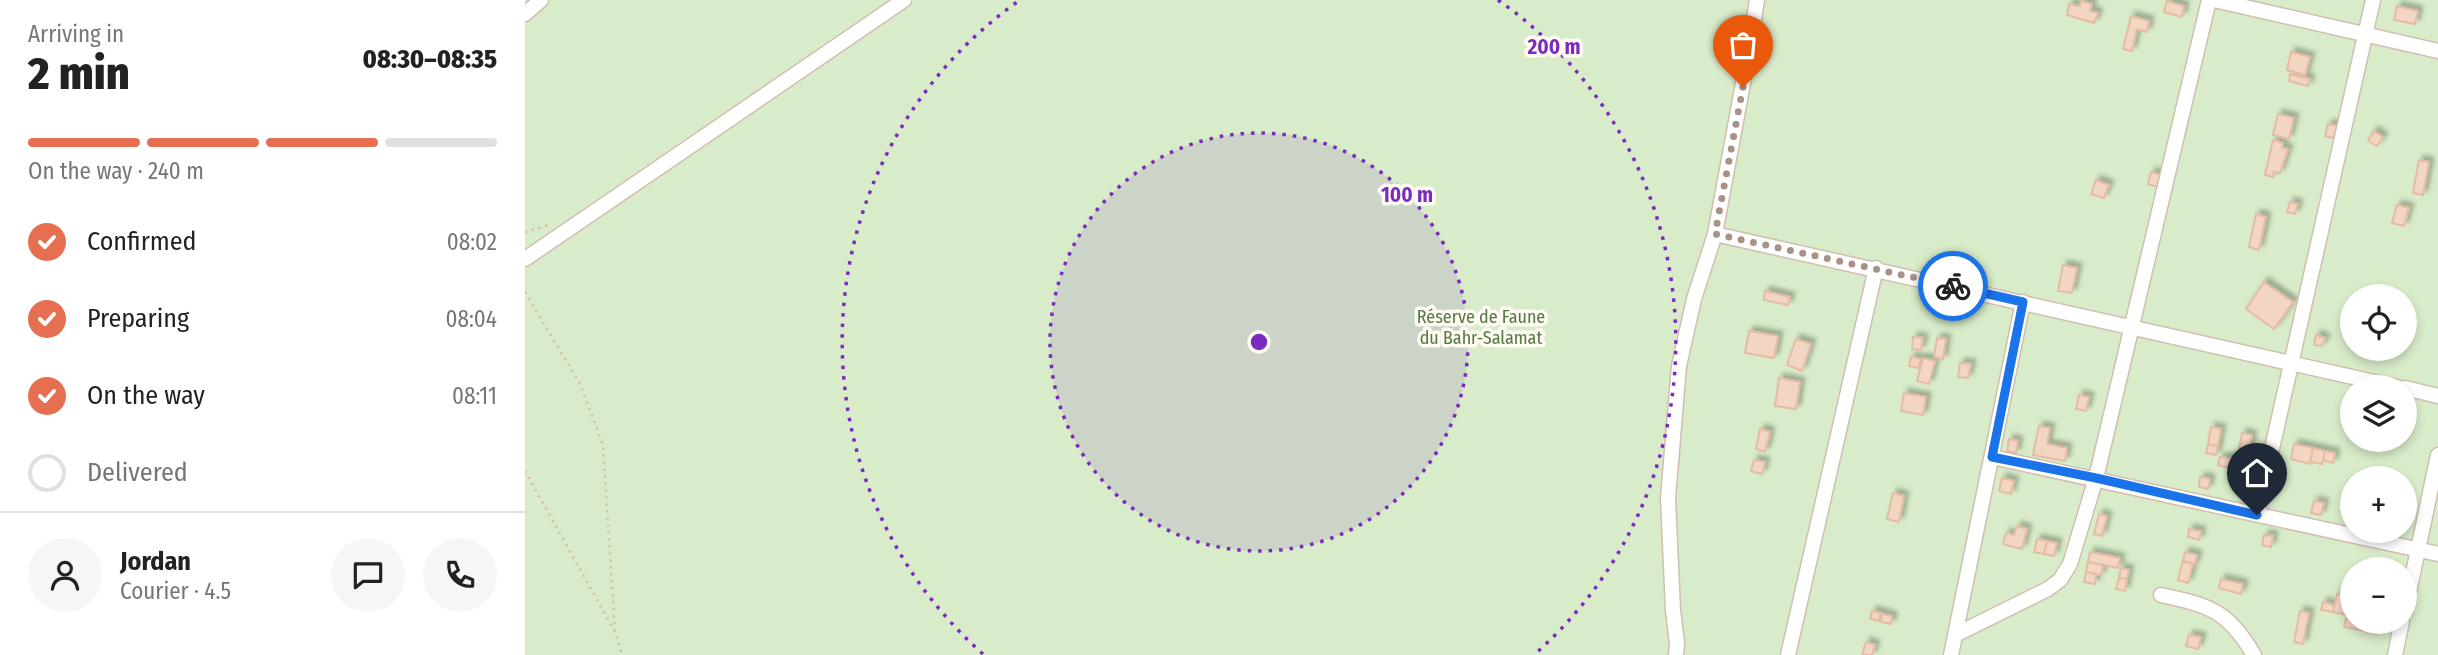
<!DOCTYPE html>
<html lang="en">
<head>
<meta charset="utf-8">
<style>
  :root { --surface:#fff; --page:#f6f6f6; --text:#222; --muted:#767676; --line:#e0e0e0; --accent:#e76f51 }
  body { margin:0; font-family:"Fira Sans Condensed",sans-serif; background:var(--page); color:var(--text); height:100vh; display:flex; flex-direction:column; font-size:26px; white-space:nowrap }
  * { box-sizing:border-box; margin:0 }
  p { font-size:23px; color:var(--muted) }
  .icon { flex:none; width:38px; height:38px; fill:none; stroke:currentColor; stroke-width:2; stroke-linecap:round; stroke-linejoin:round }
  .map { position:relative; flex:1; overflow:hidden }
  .drawer { display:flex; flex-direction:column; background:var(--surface); width:525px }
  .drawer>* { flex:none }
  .buttons { position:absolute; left:1815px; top:284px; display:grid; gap:14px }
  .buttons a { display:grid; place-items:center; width:77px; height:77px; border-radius:50%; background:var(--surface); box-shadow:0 4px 10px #0003; font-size:35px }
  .pin { position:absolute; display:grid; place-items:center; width:60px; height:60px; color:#fff; margin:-72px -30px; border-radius:50% 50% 50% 0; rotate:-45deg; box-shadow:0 0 7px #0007 }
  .pin .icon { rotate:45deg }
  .courier { position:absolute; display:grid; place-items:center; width:70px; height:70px; margin:-35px; border:5px solid #1a73e8; border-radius:50%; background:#fff; color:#222; box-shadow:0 2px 9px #0007 }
  .headline em { font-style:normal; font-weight:800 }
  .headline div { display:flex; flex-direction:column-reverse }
  .headline { display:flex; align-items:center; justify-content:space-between; height:119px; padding:0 28px }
  h1 { font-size:46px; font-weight:800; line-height:52px }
  .bar { display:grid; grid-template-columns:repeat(4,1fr); gap:10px 7px; align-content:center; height:84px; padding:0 28px }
  .bar i { height:9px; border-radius:5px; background:var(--line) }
  .bar .active { background:var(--accent) }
  .bar p { grid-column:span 4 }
  .line { display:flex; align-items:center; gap:18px; padding:0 28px; border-top:2px solid var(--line) }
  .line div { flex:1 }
  .round { display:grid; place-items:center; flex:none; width:74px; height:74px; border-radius:37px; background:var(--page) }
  ol { padding:0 28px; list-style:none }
  li { display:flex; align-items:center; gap:21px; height:77px }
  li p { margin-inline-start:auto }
  li .icon { padding:7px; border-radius:50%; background:var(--accent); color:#fff; stroke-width:4 }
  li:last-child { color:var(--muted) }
  li i { width:38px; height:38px; border:4px solid var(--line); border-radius:50% }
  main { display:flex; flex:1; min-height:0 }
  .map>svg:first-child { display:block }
  .green { fill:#d8ecc9; fill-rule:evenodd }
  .building { fill:#f3d5c3; stroke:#e6bba3; stroke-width:2; filter:url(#shadow) }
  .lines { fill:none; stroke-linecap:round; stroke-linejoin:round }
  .minor-casing { stroke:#d1beb0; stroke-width:17 }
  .path { stroke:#d9b8a5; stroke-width:2.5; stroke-dasharray:2 5; stroke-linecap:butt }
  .minor { stroke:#fff; stroke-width:14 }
  .done { stroke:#a89285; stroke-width:7; stroke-dasharray:0 12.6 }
  .route { stroke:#1a73e8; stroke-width:9 }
  .ring { fill:none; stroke:#7b2cbf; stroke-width:3.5; stroke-dasharray:3.5 7 }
  .labels { text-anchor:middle; stroke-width:7; stroke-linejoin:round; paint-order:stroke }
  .park-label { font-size:18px; fill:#537a41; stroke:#fffaf3 }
  .centre { fill:#7b2cbf; stroke:#fffaf3; stroke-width:3.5 }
  .ring-label { font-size:21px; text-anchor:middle; font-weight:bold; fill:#7b2cbf; stroke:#fffaf3; stroke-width:7; stroke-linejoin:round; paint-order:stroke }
</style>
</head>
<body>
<main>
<section class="drawer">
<div class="headline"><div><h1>2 min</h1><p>Arriving in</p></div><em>08:30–08:35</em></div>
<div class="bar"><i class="active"></i><i class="active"></i><i class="active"></i><i></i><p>On the way · 240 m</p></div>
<ol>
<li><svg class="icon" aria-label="check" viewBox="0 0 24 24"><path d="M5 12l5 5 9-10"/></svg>Confirmed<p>08:02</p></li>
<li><svg class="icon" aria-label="check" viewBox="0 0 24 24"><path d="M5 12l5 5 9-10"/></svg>Preparing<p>08:04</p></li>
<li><svg class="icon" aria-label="check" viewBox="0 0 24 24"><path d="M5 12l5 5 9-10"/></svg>On the way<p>08:11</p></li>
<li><i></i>Delivered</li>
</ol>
<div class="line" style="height:126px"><a class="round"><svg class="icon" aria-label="person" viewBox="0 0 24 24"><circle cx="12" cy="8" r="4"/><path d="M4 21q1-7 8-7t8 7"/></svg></a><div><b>Jordan</b><p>Courier · 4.5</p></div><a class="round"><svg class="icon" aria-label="chat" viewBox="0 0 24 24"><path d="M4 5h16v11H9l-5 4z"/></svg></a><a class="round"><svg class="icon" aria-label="phone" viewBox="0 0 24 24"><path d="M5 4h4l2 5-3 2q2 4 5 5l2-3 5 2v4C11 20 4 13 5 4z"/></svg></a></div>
</section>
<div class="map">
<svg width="1913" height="655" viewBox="0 0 1913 655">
  <defs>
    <filter id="shadow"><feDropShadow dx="4.5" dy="-4.5" stdDeviation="2" flood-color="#0004"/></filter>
  </defs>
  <rect width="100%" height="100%" fill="#fdf6ec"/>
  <path class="green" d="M0,0h1913v655h-1913zM1827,296h53v52h-53zM1827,387h53v52h-53zM1827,478h53v52h-53zM1827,569h53v52h-53z"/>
  <path class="building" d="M1556,1l11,3 -2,7 8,2 -4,10 -27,-8 2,-11 11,2z
    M1642,1l17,5 -2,11 -18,-5z
    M1872,6l21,5 -3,13 -21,-4z
    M1606,16l18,5 -2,11 -10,-3 -5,22 -9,-2z
    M1766,52l19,5 -5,18 -18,-5z
    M1765,74l20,5 -2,7 -19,-5z
    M1753,114l16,4 -5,21 -16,-4z
    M1803,124l9,2 -3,12 -9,-2z
    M1849,131l9,6 -6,9 -9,-5z
    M1748,140l10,3 -1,5 6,1 -8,24 -6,-1 -1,5 -8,-2z
    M1894,160l10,2 -6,33 -10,-2z
    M1626,172l10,3 -3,12 -10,-3z
    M1571,180l13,5 -5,13 -13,-4z
    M1765,202l8,2 -3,10 -8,-2z
    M1872,205l12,3 -5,18 -12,-3z
    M1731,214l10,3 -7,33 -10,-3z
    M1538,265l14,3 -5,25 -14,-2z
    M1739,282l29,20 -19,27 -28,-20z
    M1240,291l25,6 -2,8 -24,-5z
    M1224,331l29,5 -4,22 -29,-5z
    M1791,335l9,3 -3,8 -8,-1z
    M1388,337l10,1 -2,12 -9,-1z
    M1412,338l9,1 -3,20 -9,-2z
    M1271,339l15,5 -9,27 -15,-6z
    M1386,357l10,2 -3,9 -9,-2z
    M1398,358l12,3 -6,23 -12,-3z
    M1435,363l11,1 -3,14 -10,-1z
    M1254,378l21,4 -4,27 -21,-3z
    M1379,393l22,4 -3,18 -22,-4z
    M1554,395l10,2 -3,14 -10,-2z
    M1514,426l11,2 -3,16 20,4 -2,13 -32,-6z
    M1686,427l10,2 -3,17 -10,-2z
    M1235,429l10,3 -5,20 -9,-3z
    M1717,433l10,2 -3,17 -10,-2z
    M1484,439l9,2 -2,12 -9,-2z
    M1683,444l10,2 -2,9 -10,-2z
    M1769,444l19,4 -3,16 -19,-5z
    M1788,448l12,3 -3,13 -12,-2z
    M1714,450l10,2 -2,10 -10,-2z
    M1800,451l10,2 -2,10 -10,-3z
    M1695,457l12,2 -2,9 -12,-3z
    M1229,460l11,2 -3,12 -11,-3z
    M1675,477l10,2 -2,10 -9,-2z
    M1477,478l12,3 -3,13 -12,-3z
    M1368,493l11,3 -5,26 -12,-3z
    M1789,501l10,2 -3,12 -10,-2z
    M1574,514l8,2 -5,20 -8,-2z
    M1492,526l10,3 -5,20 -19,-5 3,-11 8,2z
    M1664,529l12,2 -2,9 -11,-3z
    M1739,535l9,1 -2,11 -9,-2z
    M1512,539l10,2 -3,13 -10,-2z
    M1522,541l10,2 -3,13 -10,-2z
    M1565,552l30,6 -2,10 -30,-6z
    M1660,552l12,3 -2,9 -12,-3z
    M1658,561l10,3 -5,19 -10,-3z
    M1563,562l15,3 -2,10 -15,-3z
    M1596,568l8,2 -2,9 -8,-1z
    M1561,572l10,2 -1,10 -11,-2z
    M1594,578l8,1 -2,12 -9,-2z
    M1696,579l22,5 -2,10 -22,-6z
    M1812,594l15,3v19l-19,-4z
    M1798,602l11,3 -1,7 -12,-2z
    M1347,611l9,2 -2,8 -9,-2z
    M1775,611l9,2 -6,31 -9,-2z
    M1357,614l10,2 -1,8 -10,-2z
    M1822,615l5,1v5h5l-1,8 -12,-2z
    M1832,621h23l-3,13 -21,-5z
    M1664,635l12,2 -3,12 -12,-3z
    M1341,642l9,3 -3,10h-10z"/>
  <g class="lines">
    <defs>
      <path id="minor" d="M1689,0l224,51
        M0,14l16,-14
        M1190,234l682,153
        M0,259l379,-259
        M1880,388l33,8
        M1467,457l446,97
        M1732,515l116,-515
        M1636,595c50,11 66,15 93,60
        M1880,611l33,-156
        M1432,634l91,-45 12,-9 10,-16 26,-86 113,-478
        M1151,655l1,-11 -4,-34 -5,-112 11,-132 15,-67 21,-65 32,-172 10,-62
        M1263,655l88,-387
        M1426,655l72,-353
        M1870,655l7,-34"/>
    </defs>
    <use href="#minor" class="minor-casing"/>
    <path class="path" d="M0,232l24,-7
      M0,292l55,92 23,61 12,187
      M0,471l90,161 7,23"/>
    <use href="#minor" class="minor"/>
  </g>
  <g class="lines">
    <path class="done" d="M1218,87l-28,147 238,52"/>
    <path class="route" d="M1428,286l70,16 -31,155 104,21 161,37"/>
  </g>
  <circle cx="734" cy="342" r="209" fill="#7b2cbf" fill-opacity=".12"/>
  <g class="ring">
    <circle cx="734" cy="342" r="209"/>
    <path d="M458 654A417 417 0 0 1 495 0M973 0A417 417 0 0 1 1010 654"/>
  </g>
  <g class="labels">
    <g class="park-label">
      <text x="956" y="323">Réserve de Faune<tspan x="956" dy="21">du Bahr-Salamat</tspan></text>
    </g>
  </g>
  <circle cx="734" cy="342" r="10" class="centre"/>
  <g class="ring-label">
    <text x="1029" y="54">200 m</text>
    <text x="882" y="202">100 m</text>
  </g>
</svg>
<div class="buttons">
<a><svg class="icon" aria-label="locate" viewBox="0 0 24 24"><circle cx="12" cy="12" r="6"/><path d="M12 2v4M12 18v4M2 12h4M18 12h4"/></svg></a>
<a><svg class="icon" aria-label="layers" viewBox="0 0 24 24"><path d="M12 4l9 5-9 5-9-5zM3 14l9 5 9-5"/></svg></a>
<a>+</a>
<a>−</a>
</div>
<div class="pin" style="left:1218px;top:87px;background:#ea580c"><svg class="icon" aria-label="bag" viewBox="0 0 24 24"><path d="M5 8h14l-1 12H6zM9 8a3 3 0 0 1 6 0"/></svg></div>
<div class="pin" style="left:1732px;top:515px;background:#1f2937"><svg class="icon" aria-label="home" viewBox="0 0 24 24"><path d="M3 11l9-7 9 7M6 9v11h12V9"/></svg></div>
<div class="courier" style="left:1428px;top:286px"><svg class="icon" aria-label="bike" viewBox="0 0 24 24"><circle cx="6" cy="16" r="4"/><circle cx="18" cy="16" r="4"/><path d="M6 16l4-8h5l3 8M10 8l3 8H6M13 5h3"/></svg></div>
</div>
</main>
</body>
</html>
